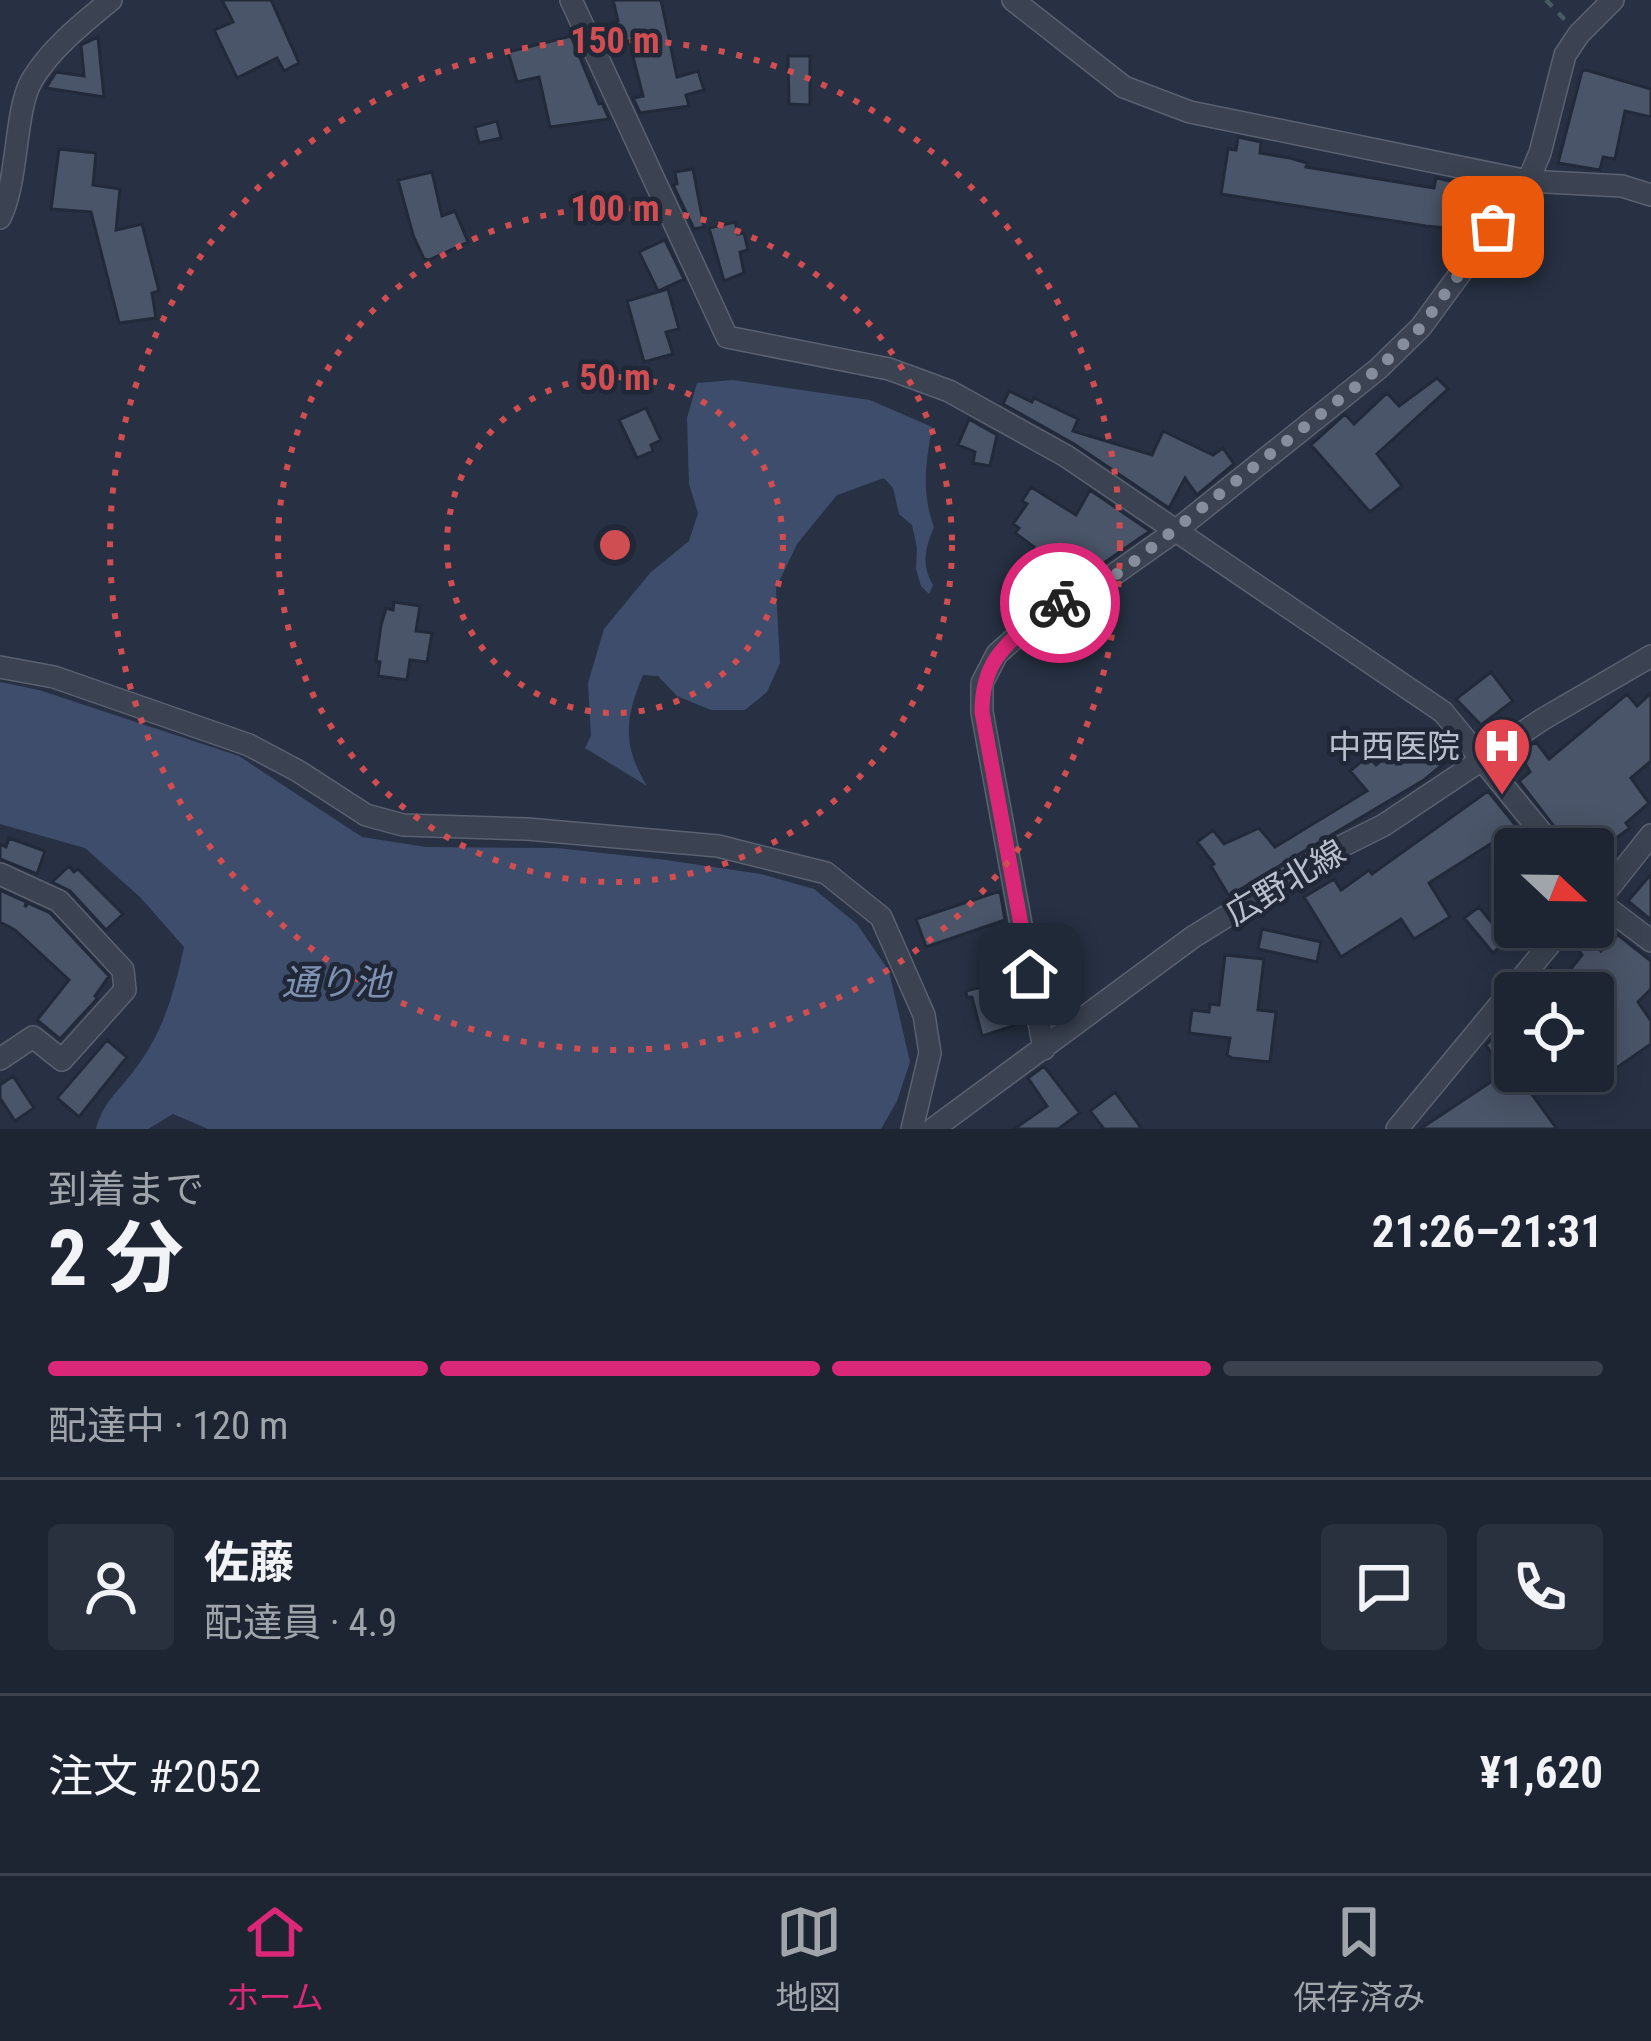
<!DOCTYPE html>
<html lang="ja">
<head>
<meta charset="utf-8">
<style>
  :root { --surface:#1d2532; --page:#2a313e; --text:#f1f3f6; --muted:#a0a5ac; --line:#3b424d; --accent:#db2777 }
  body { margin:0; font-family:"Roboto Condensed","Noto Sans JP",sans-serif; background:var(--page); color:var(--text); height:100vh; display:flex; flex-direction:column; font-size:45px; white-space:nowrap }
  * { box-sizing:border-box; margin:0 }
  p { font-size:39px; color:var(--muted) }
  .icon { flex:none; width:66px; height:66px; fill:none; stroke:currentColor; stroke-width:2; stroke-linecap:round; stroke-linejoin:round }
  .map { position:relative; height:1129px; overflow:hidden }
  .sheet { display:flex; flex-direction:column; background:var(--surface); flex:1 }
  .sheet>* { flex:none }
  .needle { width:78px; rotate:112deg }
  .controls { position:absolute; left:1494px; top:828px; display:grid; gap:24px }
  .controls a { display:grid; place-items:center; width:120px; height:120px; border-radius:12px; background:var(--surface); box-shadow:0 6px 30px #0003,0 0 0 3px var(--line); font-size:60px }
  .pin { position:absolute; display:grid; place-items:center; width:102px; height:102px; color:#fff; margin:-51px; border-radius:24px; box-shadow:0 6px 18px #0006 }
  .courier { position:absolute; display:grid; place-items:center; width:120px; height:120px; margin:-60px; border:9px solid #db2777; border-radius:50%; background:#fff; color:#222; box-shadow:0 3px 15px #0007 }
  .summary em { font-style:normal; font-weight:700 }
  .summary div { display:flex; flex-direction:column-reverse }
  .summary { display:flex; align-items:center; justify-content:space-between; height:204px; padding:0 48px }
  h1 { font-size:78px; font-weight:700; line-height:90px }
  .bar { display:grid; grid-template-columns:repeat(4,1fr); gap:18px 12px; align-content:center; height:144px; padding:0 48px }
  .bar i { height:15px; border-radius:9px; background:var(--line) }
  .bar .on { background:var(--accent) }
  .bar p { grid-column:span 4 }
  .line { display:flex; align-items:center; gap:30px; padding:0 48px; border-top:3px solid var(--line) }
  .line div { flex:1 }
  .round { display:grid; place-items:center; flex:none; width:126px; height:126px; border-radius:12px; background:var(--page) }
  .tab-bar { display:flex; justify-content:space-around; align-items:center; height:168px; border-top:3px solid var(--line); background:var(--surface); font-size:33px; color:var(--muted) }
  .tab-bar a { display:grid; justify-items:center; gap:6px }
  .tab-bar .on { color:var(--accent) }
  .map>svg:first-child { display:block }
  .water { fill:#3d4d6b }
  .building { fill:#4b5569; stroke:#222a3a; stroke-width:3 }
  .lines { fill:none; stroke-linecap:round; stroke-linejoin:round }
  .street-casing { stroke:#5a6170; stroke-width:24 }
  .path { stroke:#475c60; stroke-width:4.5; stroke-dasharray:9 9; stroke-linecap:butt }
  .street { stroke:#3b4352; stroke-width:21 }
  .done { stroke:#868d9c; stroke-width:12; stroke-dasharray:0 21.6 }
  .route { stroke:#db2777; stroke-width:15 }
  .ring { fill:none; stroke:#cf4e51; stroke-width:6; stroke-dasharray:6 12 }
  .labels { text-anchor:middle; stroke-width:9; stroke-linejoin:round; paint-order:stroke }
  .poi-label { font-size:33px; fill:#b9bfcc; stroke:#202838; text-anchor:end }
  .street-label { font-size:33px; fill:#b9bfcc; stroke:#202838 }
  .water-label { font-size:36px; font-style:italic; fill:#8092b3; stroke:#202838 }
  .centre { fill:#cf4e51; stroke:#202838; stroke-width:6 }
  .ring-label { font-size:36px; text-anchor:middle; font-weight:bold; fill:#cf4e51; stroke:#202838; stroke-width:9; stroke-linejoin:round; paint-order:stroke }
</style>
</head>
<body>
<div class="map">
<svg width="1651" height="1129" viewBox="0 0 1651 1129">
  <rect width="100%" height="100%" fill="#273143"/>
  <path class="water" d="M733,380l137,20 62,27c-6,36 -11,65 2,100 -9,22 -13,37 -1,58l-4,9 -8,-8 -5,-17 1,-21 -5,-23 -13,-11 -6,-26 -9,-10 -47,17 -40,49 -21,44 4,75 -13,29 -22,18h-34l-34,-14 -19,-20 -15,-1c-18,43 -21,70 4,111l-62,-38 6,-12 -3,-53 16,-54 46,-56 39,-32 9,-28 -9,-29 -2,-66 10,-35z
    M0,682l39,8 200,66 123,81 64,10 131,1 109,12 95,14 53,15 43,35 32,47 21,91 -13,39 -16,28h-673l-35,-15 -25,15h-52c7,-29 26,-40 42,-64 26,-35 37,-76 46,-118l-43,-49 -56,-50 -85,-24z"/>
  <path class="building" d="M222,0h49l28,63 -15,8 -7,-13 -40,20 -23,-48 19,-8z
    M613,0h48l16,77 21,-6 6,19 -18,5 3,11 -49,7 -7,-15 10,-2 -14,-55 -19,7 -10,-21 18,-6z
    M571,36l28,68 3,-1 7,16 -59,8 -11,-50 -22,5 -9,-30z
    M98,37l6,60 -58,-9 10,-16 28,4 -3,-31z
    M788,56h22v49l-21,-1z
    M1586,70l65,19v28l-26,-6 -10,48 -12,-2 -3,13 -42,-7 24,-92z
    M497,121l4,17 -22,5 -4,-16z
    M1238,137l23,5 -1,11 30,5 17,5 -1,4 128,21 2,-10 52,11 -9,34 -6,7 -26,-6v4l-21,-2 -205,-32 7,-45 8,1z
    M59,149l37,4 -3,32 27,4 -4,41 26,-6 17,67 -7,2 4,25 -37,5 -28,-111 -40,-3z
    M693,169l11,58 -10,2 -21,-44 4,-1 -2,-12z
    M432,172l10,44 13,-5 13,31 -39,18 -5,-1 -11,-24 -15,-55z
    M735,222l3,12 6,-1 4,17 -8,2 4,21 -20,8 -15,-53z
    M665,240l19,39 -26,12 -19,-39z
    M668,289l11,40 -13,3 7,22 -29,8 -17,-61z
    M1437,378l11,11 -71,65 25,32 -32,26 -59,-67 34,-31 9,10 33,-31 12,13z
    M1009,391l23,11 2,-4 44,21 -5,12 79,24 11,-24 50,24 10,-7 11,16 -37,31 -12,-17 -16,30 -95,-64 -71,-40z
    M646,408l15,32 -10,5 2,6 -16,7 -18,-38z
    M969,419l28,16 -7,31 -17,-3 2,-11 -17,-7z
    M1031,487l45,28 14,-25 60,41 -75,52 -22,7 -26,-14 4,-6 -8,-4 11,-19 -19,-14 4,-5 -6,-4 14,-20 -5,-3z
    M394,602l26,4 -4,25 16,2 -5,29 -17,-2 -3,20 -29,-4 2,-14 -4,-1 5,-36 5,-17 7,2z
    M1491,672l22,29 -32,24 -25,-26z
    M1651,693v68l-20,17 18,25 -23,20 4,5 -22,16 9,10 -24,28v-33h-12l-6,-7 -6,4 -50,-65 11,-9 -11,-19 17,-11 13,17 78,-65 10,12z
    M1423,733l24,28 -23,19 -195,116 -18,-30 3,-2 -17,-22 16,-12 11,14 35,-16 16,19 92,-56 -17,-20 18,-15 8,9 36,-30 4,4z
    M1488,791l29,36 -88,56 21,34 -36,22 -13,-20 -60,38 -37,-60 30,-18 7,11 28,-20 3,4z
    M9,838l36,13 -8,23 -37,-15v-15l6,3z
    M69,866l5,6 4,-3 45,45 -17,16 -36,-39 -18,-9z
    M1651,874v46l-23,-19z
    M0,890l26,12 -1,5 3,-4 22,10 59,63 -14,20 2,3 -37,40 -23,-19 32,-40 -54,-50 -15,-8z
    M1000,891l5,29 -79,27 -10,-28z
    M1479,907l28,34 -14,12 -29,-35z
    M1262,929l59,13 -4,20 -59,-13z
    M1587,932l14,19 17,-16 33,26v28l-13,13 13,19v23l-39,27 -19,-28v-50h-63l20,-25 12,12 20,-25 -9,-12z
    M1225,955l39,4 -6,51 18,2 -6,50 -38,-4 -5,-3 3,-17 -41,-5 3,-23 17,2 1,-8 9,1z
    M1016,978l3,17h-15l9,31 -31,10 -10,-39h-5l-1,-6z
    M1515,1017v54l42,58h-137l84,-56 -18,-28z
    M107,1040l20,17 -48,60 -22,-19z
    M1044,1066l36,47 -22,16h-44l33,-23 -19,-28z
    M13,1076l21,32 -19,13 -15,-23v-13z
    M1115,1092l27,37h-38l-14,-18z"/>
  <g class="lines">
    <defs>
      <path id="street" d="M571,0l156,337 162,32 60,22 117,65 377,256 112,137
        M1013,0l111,87 66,25 338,69 94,5 29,9
        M0,218c19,-38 14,-107 32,-138 19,-32 51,-57 79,-80
        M0,667l54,10 195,68 49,26 68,44 37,10 124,4 191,17 108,27 55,44 43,98 6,38 -18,76
        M0,874l59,27 64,69 2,20 -63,70 -29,-23 -33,22
        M1593,897l58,44
        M1593,908l58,-73
        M1044,1049l-62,-337v-29l15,-29 54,-48 31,-9 92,-65 204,-163 43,-42 107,-146 12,-28 25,-98 14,-21 34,-34
        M933,1129l260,-192 139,-86 52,-26 159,-106 108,-63
        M1397,1129l157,-190 15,-12"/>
    </defs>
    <use href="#street" class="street-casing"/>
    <path class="path" d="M1546,0l20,21"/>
    <use href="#street" class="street"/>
  </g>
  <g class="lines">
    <path class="done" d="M1060,603l22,-6 45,-30 251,-198 43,-42 72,-100"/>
    <path class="route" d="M1030,974l-48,-262c0,-57 30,-71 69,-106l9,-3"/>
  </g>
  <g class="ring">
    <circle cx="615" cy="545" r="168"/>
    <circle cx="615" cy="545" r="337"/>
    <circle cx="615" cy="545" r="505"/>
  </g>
  <defs>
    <symbol id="hospital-pin" viewBox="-11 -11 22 30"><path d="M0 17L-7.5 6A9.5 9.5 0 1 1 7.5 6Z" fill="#e0444e" stroke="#202838"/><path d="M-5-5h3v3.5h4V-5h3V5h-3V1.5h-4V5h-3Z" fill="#fff"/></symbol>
  </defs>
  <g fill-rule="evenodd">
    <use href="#hospital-pin" x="1469" y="713" width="66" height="90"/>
  </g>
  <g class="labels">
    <g class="poi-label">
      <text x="1460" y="758">中西医院</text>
    </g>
    <g class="street-label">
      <text transform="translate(1285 882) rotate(-31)" y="12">広野北線</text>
    </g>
    <g class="water-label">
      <text x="336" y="995">通り池</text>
    </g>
  </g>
  <circle cx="615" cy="545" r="18" class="centre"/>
  <g class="ring-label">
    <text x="615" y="53">150 m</text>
    <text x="615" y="221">100 m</text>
    <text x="615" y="390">50 m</text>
  </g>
</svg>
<div class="controls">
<a><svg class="needle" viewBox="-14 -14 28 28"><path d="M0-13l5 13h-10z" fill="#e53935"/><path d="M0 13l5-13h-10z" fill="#a0a5ac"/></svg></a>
<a><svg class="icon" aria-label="locate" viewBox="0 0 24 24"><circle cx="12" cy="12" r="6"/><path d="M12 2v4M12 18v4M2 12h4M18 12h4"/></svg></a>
</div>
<div class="pin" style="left:1493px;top:227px;background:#ea580c"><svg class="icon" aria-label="bag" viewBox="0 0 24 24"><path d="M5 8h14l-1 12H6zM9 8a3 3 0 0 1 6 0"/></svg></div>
<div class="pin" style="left:1030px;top:974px;background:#1f2937"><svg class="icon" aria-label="home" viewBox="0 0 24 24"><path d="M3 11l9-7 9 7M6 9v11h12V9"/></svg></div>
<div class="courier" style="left:1060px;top:603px"><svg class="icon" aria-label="bike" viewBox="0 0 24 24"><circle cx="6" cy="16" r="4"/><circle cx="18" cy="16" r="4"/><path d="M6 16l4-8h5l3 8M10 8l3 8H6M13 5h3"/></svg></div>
</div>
<section class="sheet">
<div class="summary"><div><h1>2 分</h1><p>到着まで</p></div><em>21:26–21:31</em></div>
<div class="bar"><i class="on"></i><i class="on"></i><i class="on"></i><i></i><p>配達中 · 120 m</p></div>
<div class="line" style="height:216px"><a class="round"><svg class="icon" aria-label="person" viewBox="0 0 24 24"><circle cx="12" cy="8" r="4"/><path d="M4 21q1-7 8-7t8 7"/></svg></a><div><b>佐藤</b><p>配達員 · 4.9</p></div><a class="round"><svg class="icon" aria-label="chat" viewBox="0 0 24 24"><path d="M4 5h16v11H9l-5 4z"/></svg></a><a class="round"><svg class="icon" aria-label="phone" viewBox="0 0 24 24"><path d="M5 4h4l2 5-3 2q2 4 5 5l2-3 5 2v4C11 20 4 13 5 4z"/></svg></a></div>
<div class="line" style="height:156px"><div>注文 #2052</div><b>¥1,620</b></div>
</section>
<nav class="tab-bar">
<a class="on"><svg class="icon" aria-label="home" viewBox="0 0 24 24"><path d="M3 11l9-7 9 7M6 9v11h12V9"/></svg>ホーム</a>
<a><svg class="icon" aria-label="map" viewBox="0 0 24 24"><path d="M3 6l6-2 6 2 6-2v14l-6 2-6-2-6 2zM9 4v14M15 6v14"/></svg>地図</a>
<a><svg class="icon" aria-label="saved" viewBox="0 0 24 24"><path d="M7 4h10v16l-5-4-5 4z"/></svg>保存済み</a>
</nav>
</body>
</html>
